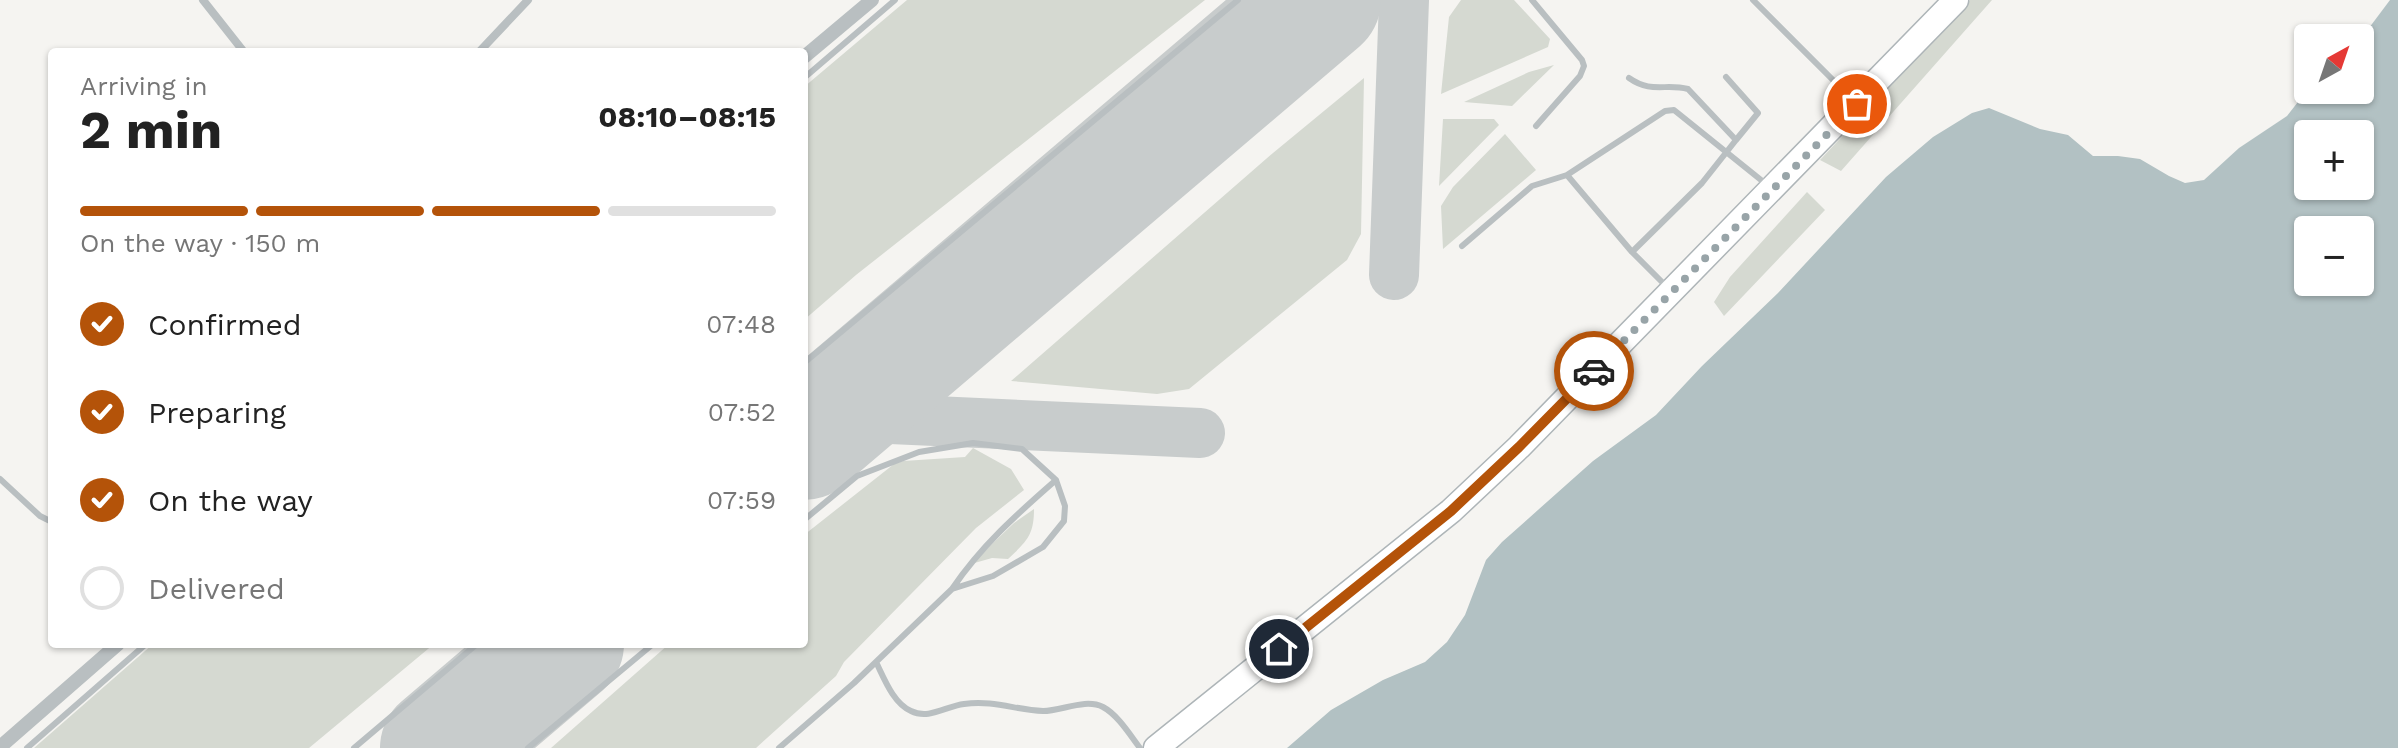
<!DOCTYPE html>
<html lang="en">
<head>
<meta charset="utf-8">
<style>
  :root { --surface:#fff; --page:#f6f6f6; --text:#222; --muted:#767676; --line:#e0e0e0; --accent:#b45309 }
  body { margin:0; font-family:"Work Sans",sans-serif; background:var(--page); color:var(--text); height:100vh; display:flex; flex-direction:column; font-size:30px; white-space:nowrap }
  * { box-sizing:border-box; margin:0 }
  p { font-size:26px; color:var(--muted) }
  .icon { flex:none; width:44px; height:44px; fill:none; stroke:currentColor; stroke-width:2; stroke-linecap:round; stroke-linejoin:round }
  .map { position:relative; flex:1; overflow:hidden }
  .drawer { position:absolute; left:48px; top:48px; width:760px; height:600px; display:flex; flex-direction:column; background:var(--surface); border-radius:8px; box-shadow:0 2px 6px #0004 }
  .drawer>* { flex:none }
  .needle { width:52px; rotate:40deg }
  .tools { position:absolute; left:2294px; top:24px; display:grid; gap:16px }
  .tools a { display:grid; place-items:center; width:80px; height:80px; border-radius:8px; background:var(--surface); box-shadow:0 2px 6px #0004; font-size:40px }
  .pin { position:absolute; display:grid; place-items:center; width:68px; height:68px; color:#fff; margin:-34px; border:4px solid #fff; border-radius:50%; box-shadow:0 2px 8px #0007 }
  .courier { position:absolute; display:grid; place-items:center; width:80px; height:80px; margin:-40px; border:6px solid #b45309; border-radius:50%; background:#fff; color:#222; box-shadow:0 2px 10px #0007 }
  .summary em { font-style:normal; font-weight:700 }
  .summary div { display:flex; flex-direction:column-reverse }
  .summary { display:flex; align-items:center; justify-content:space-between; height:136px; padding:0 32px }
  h1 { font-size:52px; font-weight:700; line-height:60px }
  .bar { display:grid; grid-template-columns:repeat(4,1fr); gap:12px 8px; align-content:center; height:96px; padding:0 32px }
  .bar i { height:10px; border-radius:6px; background:var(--line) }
  .bar .active { background:var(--accent) }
  .bar p { grid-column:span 4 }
  ol { padding:0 32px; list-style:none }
  li { display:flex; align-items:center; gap:24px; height:88px }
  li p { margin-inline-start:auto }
  li .icon { padding:8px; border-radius:50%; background:var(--accent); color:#fff; stroke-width:4 }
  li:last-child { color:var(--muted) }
  li i { width:44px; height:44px; border:4px solid var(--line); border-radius:50% }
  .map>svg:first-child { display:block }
  .green { fill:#d5d9d1 }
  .water { fill:#b2c1c3; fill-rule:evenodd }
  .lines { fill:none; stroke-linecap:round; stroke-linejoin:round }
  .taxiway { stroke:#c8cccc; stroke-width:50 }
  .runway { stroke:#c8cccc; stroke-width:122 }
  .secondary-casing { stroke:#aeb5b8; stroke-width:27 }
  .service { stroke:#b9bfc1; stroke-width:6 }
  .minor { stroke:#b9bfc1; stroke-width:8 }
  .tertiary { stroke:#b9bfc1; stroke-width:14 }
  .secondary { stroke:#fff; stroke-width:24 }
  .done { stroke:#98a4a8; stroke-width:8; stroke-dasharray:0 14.4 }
  .route { stroke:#b45309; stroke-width:10 }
</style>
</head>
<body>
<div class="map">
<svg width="2398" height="748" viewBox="0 0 2398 748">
  <rect width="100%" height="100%" fill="#f5f4f1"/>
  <path class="green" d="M907,0h298l-349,275 -52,45v-233z
    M1461,0h53l36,39 -2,8 -107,47 8,-77z
    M1970,0h22l-151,171 -21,-11z
    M1554,65l-42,41 -48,-4 65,-30z
    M1364,78l-3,156 -14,26 -158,129 -32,5 -146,-13 262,-228z
    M1443,119h51l5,6 -60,61z
    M1505,134l31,36 -93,79 -2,-43 12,-19z
    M1807,192l18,18 -101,106 -10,-14 16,-25z
    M973,448l38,21 13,21 -48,38 -132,134 -8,14 -80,72h-205l118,-104h135v-109l90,-71 9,-3 62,-4z
    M1034,509c0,26 -7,32 -26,50l-16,-1 -21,6 43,-41z
    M153,644h281l-125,104h-275z"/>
  <path class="water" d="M2390,0h8v748h-1111l44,-38 52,-30 42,-18 22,-20 18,-27 21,-55 16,-18 91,-81 63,-46 46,-49 76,-73 108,-116 47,-40 39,-24 17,-5 51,21 28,6 25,21h25l22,3 29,17 16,7 19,-3 35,-32 48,-32 21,-27 52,1v-50zM2308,134h52v52h-52zM2308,230h52v52h-52z"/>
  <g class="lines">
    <path class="taxiway" d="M1394,275l10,-275
      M913,347c-30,36 -21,65 27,74
      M821,424l21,-5 26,-1 332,15"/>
    <path class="runway" d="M804,439l516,-439
      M441,748l122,-104"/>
    <defs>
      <path id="secondary" d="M1156,748l295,-237 68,-64 437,-447"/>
    </defs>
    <use href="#secondary" class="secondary-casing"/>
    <path class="service" d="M1532,0l50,60 2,6 -4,10 -44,50
      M1753,0l99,99
      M1726,77l32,36 -22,27
      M804,78l91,-78
      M1629,78c23,16 36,5 59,11l48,51 -34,43 -70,69
      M1462,246l70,-60 35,-11
      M1666,286l-34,-34 -65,-77 98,-64 9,-1 92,74
      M804,363l434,-363
      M0,479l40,37 12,6
      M952,589c29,-43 65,-75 104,-109
      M876,662c8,16 17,41 35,49 18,9 35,-5 53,-7 30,-4 52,6 79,7 19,0 42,-13 60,-4 15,8 27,28 37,41
      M27,748l119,-104
      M354,748l123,-104
      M528,748l125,-104
      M779,748l75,-65 98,-94 41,-13 50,-29 21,-26 1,-15 -9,-26 -34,-31 -49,-6 -54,9 -62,24 -53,44"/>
    <path class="minor" d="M203,0l41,52
      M479,52l49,-52"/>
    <path class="tertiary" d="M804,57l68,-57
      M0,747l118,-103"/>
    <use href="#secondary" class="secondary"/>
  </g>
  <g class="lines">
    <path class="done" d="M1594,371l263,-267"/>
    <path class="route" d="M1279,649l172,-138 68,-64 75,-76"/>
  </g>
</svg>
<div class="tools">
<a><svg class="needle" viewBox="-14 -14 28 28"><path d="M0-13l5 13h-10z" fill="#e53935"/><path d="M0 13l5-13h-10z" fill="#767676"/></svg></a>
<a>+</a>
<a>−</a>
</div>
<div class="pin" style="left:1857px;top:104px;background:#ea580c"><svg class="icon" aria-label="bag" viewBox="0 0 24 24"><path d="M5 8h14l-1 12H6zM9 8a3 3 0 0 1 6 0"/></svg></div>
<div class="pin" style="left:1279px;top:649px;background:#1f2937"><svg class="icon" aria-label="home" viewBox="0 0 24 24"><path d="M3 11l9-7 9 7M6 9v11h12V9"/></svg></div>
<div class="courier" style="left:1594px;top:371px"><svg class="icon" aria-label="car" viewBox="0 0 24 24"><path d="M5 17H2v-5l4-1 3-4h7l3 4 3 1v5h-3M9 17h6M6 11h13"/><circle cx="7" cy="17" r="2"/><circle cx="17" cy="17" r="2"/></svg></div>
<section class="drawer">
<div class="summary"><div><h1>2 min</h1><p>Arriving in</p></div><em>08:10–08:15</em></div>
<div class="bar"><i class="active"></i><i class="active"></i><i class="active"></i><i></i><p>On the way · 150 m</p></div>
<ol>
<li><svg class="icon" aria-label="check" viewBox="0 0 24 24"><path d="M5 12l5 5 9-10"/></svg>Confirmed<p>07:48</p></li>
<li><svg class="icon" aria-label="check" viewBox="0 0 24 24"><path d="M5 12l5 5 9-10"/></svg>Preparing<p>07:52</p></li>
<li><svg class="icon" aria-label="check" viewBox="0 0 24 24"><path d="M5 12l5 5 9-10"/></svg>On the way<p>07:59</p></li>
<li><i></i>Delivered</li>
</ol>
</section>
</div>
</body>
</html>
